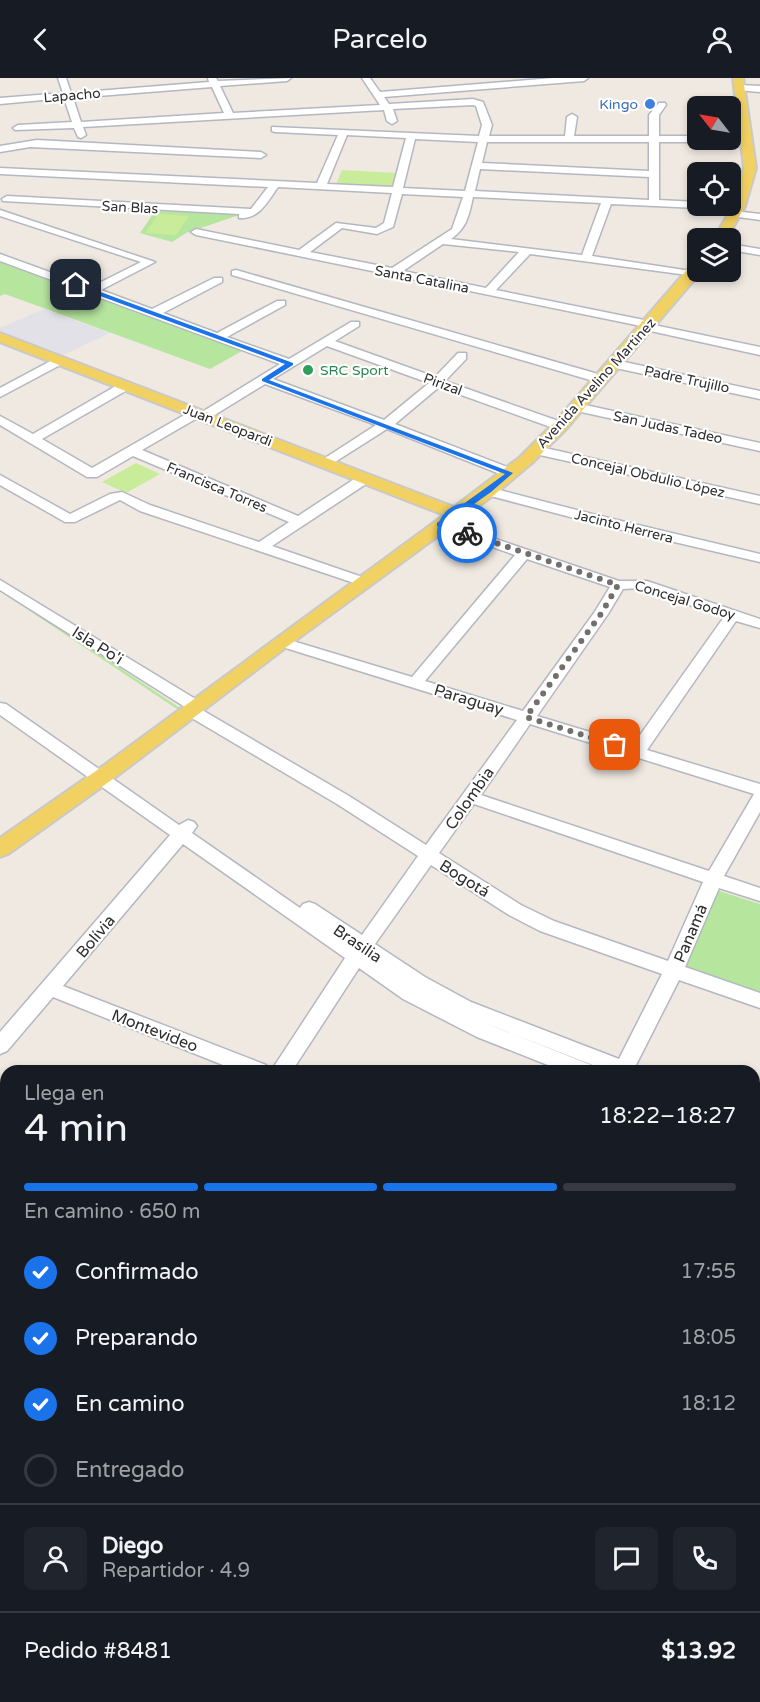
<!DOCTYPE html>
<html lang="es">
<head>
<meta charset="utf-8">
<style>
  :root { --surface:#171b24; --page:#20242c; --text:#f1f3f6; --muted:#9ea1a6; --line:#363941; --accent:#1a73e8 }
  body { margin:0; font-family:"Varela Round",sans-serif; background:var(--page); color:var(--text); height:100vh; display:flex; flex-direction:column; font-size:22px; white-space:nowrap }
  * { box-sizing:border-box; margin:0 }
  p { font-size:20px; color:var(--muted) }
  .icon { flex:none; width:33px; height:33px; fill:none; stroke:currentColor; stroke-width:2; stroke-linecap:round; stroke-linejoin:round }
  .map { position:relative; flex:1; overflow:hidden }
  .drawer { position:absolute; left:0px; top:987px; width:760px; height:638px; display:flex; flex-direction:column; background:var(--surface); border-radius:18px 18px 0 0; box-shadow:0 3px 9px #0003 }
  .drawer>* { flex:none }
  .needle { width:39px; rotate:301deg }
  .buttons { position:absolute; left:687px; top:18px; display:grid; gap:12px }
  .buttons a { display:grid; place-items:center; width:54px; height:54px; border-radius:9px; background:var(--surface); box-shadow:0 3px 9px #0003; font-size:30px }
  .pin { position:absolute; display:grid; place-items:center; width:51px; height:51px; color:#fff; margin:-26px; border-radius:12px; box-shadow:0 3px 9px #0006 }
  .courier { position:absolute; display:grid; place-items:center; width:60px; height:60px; margin:-30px; border:4px solid #1a73e8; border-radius:50%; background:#fff; color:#222; box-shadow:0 2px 8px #0007 }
  .head em { font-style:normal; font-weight:600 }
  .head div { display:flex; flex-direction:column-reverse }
  .head { display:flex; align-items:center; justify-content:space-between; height:102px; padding:0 24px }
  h1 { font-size:39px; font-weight:600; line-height:45px }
  .bar { display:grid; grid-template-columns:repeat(4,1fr); gap:9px 6px; align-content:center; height:72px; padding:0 24px }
  .bar i { height:8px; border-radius:4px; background:var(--line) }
  .bar .selected { background:var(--accent) }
  .bar p { grid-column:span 4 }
  .line { display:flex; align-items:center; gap:15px; padding:0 24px; border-top:2px solid var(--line) }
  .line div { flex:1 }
  .round { display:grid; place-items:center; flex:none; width:63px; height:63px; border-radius:9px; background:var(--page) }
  ol { padding:0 24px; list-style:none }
  li { display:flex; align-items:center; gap:18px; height:66px }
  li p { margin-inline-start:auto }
  li .icon { padding:6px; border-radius:50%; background:var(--accent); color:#fff; stroke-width:4 }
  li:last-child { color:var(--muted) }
  li i { width:33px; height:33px; border:3px solid var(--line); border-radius:50% }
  header { display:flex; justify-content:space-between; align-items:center; height:78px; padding:0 24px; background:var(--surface); font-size:27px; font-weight:600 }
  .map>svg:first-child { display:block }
  .industrial { fill:#e3e1e8 }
  .green { fill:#b6e59e }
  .pitch { fill:#c9ec9a }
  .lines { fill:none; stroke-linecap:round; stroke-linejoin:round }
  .minor-casing { stroke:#b4b7c1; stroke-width:3 }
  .major-casing { stroke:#c9c9c9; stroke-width:4 }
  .minor { fill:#fff; fill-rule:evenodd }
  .major { fill:#f2d163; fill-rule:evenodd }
  .route { fill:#1a73e8 }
  .done { stroke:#726f6d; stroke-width:6; stroke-dasharray:0 10.8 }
  .shop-dot { fill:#3f7fe0; stroke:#fff; stroke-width:2 }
  .leisure-dot { fill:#2e9e5b; stroke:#fff; stroke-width:2 }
  .labels { text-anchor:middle; stroke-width:4.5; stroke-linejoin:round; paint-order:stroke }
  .far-street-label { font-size:14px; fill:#2e2e2e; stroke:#fff }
  .far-shop-label { font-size:14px; fill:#366cbe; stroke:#fff; text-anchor:end }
  .far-leisure-label { font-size:14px; fill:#27864d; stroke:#fff; text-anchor:start }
  .street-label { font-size:16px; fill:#2e2e2e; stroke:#fff }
</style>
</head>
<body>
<header><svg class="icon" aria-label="back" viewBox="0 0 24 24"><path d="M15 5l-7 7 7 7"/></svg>Parcelo<svg class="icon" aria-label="person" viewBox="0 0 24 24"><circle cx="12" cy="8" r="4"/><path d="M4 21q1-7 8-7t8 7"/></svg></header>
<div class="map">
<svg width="760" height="1624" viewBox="0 0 760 1624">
  <rect width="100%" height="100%" fill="#efe9e1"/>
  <path class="industrial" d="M44,231l66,24 -53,25 -57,-22v-8z"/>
  <path class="green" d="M155,133l87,3 -56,19 -14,9 -32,-9z
    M0,184l242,89 -32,18 -205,-75 -5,2z
    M0,510l180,120 -3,1 -177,-118z
    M716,812l44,14v96l-80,-28z"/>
  <path class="pitch" d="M342,92l55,3 -6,14 -55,-3z
    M158,136l31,2 -13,19 -31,-2z
    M136,385l24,11 -34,19 -24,-11z"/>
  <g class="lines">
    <defs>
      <path id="minor" d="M58,0h8l5,15 138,-11 -1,-4h8l2,3 73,-3 -4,3 -67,5 13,27 147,-8 -18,-27h8l10,14 173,-14h35l-4,3 -200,16 5,7 84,-5 10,3 9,23 -3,11h76l2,-19 5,-3 5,3 -3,19h75v-21l10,-12h6l1,2 -7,10v21h39v4h4l-4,2h-39v58l39,2v4h5l-5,2 -87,-4 -19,52 99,15 5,3 -1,2 -165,-22 -34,36 153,31 4,1 1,3 106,22v8l-114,-25 -4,-1 -1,-3 -445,-91 -5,-3 5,-3 103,21 37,-27 40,5 8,-5 8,-30 -114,-6c-10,14 -19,33 -39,31v-4l-236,-13 -1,-2 5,-3 244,13 17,-22 -268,-13v-6l317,15 21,-48 -63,-3 -3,-1v-4l207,9 3,-11 -6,-19 -3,-1 -80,4 4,12 -5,3 -5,-3 -3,-11 -301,17 3,8 -5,3 -3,-1 -4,-9 -59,2 -2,-2 5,-3 54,-3 -8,-24 -64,6v-6l63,-5zM212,9l12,26 -143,9 -8,-24zM347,57l59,3 -13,49 -66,-3zM415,61l63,3 -13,49 -62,-3zM487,64h162v29l-167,-8zM480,91l169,8v23l-174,-9zM402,116l61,3 -11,32 -60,39 -82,-16 32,-24 35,6 16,-7zM473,119l128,6 -19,52 -131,-16c16,-11 18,-24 22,-42zM443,166l76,8 -33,36 -83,-17z
        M740,7l20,1v6l-23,-2 -1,-2z
        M730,58h16l5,3 -5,3 -19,-1 3,-1z
        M37,62l224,12 5,3 -5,3 -231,-11 -30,5v-6z
        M730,125h9l5,3c-7,5 -26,5 -33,0h19z
        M0,132l155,52 -54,28 51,19 62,-31h8v4l-59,31 54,20 60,-32h8v4l-58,32 62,22 62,-37h8v4l-24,15 100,36 23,-24h8v6l-21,22 119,42 2,3 -2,3h-8l-117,-42 -44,37 120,46 2,3 -2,3h-10l-118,-47 -60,38 -7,-4 2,-3 54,-35 -111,-41 -57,35 -9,-2 -57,33 156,66 61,-40h10l2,3 -2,3 -97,64 96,33 2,3 -7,4 -223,-75 -20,-11 -45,22h-10l-65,-37v-10l70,39 40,-20 12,-2 28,13 109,37 30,-20 -156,-66 -36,21h-10l-87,-52v-9l33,18 88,-51h8v6l-87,50 50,29 101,-58 9,2 78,-48 -280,-103v-7l91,33 50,-25 -141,-46zM327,268l102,37 -45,37 -111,-41z
        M735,133l25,3v6l-29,-4 -1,-2z
        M730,166l30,5v6l-30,-5z
        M236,192l369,106 2,3 -6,4 -4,-1 -365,-107v-4z
        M58,279l4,1v6l-62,33v-9z
        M615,282l145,31v8l-149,-32 -2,-3z
        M576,325l184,40v8l-188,-41 -2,-3z
        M536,368l224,50v8l-229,-51 -1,-3 1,-3z
        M488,409l108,28 164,39v8l-167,-39 -110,-29 -2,-3z
        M440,442l179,61h28l113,38v9l-24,-7 -89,129 113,34v28l-36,64 36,12v13l-41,-13 -34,79 75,26v15l-81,-28 -43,85 4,6h-32l-128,-50 111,44 3,6h-31l-86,-34 -74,-38 -44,-31 -67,103h-21l74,-113 -162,-114 -120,142 203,79 3,6h-31l-185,-74 -46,54 -7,3v-22l170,-197 -170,-120v-12l6,1 173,121 9,-5 6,2 3,4 -5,7 108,75 3,-4 6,-2 6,2 47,31 56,-79 -81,-52 -152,-90 -2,-4 2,-3 -185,-117v-10l202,123 2,4 -2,3 147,86 77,49 91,-125 -241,-75 -3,-3 8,-5 5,2 126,38 103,-122 -80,-28 -2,-3zM527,481l83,28 -16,26 -71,98 -98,-30zM641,510l83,29 -91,128 -96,-29 71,-102 15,-25zM530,646l224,70 -45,77 -228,-76zM474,726l229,78 -35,79 -114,-40 -33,-16 -82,-52zM431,787l78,50 31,16 122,43 -43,85 -148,-57 -46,-25 -50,-33z
        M0,1019l6,2v17l-6,-2z
        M754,1032l6,2v16l-6,-1z
        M754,1049l6,1v18l-6,-2z
        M754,1185l6,2v20l-6,-2z
        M0,1191l6,2v21l-6,-2z
        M754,1350l6,2v24l-6,-3z
        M6,1379v31l-6,2v-31z
        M754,1550l6,2v27l-6,-2z
        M303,1618h27l-2,6h-28z
        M409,1618h34l3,6h-35z"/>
      <path id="major" d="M733,0h10l13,90 -11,38 -18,32h-13l19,-32 11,-38z
        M698,184v10h3l-133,155 -36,36 -38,32 -206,151 -171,130 -109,78 -8,3v-19l103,-72 341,-251 -444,-173v-9l454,174 66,-50 36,-36 137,-158z"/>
    </defs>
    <use href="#minor" class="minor-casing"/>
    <use href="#major" class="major-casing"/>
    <use href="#minor" class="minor"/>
    <use href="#major" class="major"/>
  </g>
  <path class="route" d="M76,205l217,80v2l-24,15 244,93 -22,19 -45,32 23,8v3l-32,-9v-3l68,-49 -243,-93v-2l23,-15 -212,-78z"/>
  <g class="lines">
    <path class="done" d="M467,455l151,52 -17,29 -75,103 89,28"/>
  </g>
  <circle class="shop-dot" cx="650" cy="26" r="6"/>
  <circle class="leisure-dot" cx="308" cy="292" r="6"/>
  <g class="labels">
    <g class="far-street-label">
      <text transform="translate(72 17) rotate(-5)" y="5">Lapacho</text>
      <text transform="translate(130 129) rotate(3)" y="5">San Blas</text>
      <text transform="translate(422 201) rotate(11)" y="5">Santa Catalina</text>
      <text transform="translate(687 301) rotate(12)" y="5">Padre Trujillo</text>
      <text transform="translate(596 305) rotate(-48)" y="5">Avenida Avelino Martinez</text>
      <text transform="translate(443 306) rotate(20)" y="5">Pirizal</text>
      <text transform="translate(228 347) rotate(21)" y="5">Juan Leopardi</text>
      <text transform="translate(668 349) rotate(12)" y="5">San Judas Tadeo</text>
      <text transform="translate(648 397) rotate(13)" y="5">Concejal Obdulio López</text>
      <text transform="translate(217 409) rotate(23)" y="5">Francisca Torres</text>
      <text transform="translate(624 448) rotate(14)" y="5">Jacinto Herrera</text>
      <text transform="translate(685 522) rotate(17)" y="5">Concejal Godoy</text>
    </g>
    <g class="far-shop-label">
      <text x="638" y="31">Kingo</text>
    </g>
    <g class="far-leisure-label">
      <text x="320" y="297">SRC Sport</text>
    </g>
    <g class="street-label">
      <text transform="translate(98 567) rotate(32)" y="6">Isla Po'i</text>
      <text transform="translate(469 621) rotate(17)" y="6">Paraguay</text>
      <text transform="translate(469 720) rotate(-55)" y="6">Colombia</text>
      <text transform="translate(465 800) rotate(32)" y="6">Bogotá</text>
      <text transform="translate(690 855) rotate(-67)" y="6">Panamá</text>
      <text transform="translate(95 858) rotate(-50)" y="6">Bolívia</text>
      <text transform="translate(358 865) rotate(34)" y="6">Brasilia</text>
      <text transform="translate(155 952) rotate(21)" y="6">Montevideo</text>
    </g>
  </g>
</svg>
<div class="buttons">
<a><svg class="needle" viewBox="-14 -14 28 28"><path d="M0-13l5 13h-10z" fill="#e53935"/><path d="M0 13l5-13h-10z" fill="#9ea1a6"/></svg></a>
<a><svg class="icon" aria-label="locate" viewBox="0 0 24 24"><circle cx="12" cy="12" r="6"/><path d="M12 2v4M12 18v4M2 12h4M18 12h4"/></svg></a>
<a><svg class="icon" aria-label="layers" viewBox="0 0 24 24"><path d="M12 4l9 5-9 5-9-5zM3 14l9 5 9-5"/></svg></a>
</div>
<div class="pin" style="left:615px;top:667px;background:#ea580c"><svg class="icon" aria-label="bag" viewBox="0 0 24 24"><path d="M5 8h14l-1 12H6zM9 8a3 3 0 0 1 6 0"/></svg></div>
<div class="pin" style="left:76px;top:207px;background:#1f2937"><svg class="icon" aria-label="home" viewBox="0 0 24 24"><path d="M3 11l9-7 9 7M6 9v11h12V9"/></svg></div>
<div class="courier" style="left:467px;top:455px"><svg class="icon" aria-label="bike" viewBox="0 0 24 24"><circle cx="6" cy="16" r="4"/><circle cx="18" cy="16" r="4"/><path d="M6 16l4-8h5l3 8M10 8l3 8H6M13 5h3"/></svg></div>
<section class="drawer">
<div class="head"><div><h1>4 min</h1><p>Llega en</p></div><em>18:22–18:27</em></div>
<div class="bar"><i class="selected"></i><i class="selected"></i><i class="selected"></i><i></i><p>En camino · 650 m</p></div>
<ol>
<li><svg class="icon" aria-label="check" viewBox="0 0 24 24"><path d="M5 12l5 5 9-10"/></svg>Confirmado<p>17:55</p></li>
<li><svg class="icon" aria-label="check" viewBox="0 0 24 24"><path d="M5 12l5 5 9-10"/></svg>Preparando<p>18:05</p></li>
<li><svg class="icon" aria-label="check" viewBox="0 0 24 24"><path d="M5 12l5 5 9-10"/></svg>En camino<p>18:12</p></li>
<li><i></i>Entregado</li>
</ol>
<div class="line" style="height:108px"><a class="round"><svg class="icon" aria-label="person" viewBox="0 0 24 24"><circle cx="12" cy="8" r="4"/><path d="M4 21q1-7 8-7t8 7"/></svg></a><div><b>Diego</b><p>Repartidor · 4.9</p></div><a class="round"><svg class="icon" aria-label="chat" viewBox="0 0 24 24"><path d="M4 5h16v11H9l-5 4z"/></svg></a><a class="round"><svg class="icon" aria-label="phone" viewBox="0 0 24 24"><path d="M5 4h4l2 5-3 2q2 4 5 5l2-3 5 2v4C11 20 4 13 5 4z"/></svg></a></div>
<div class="line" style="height:78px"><div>Pedido #8481</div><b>$13.92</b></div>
</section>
</div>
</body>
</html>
